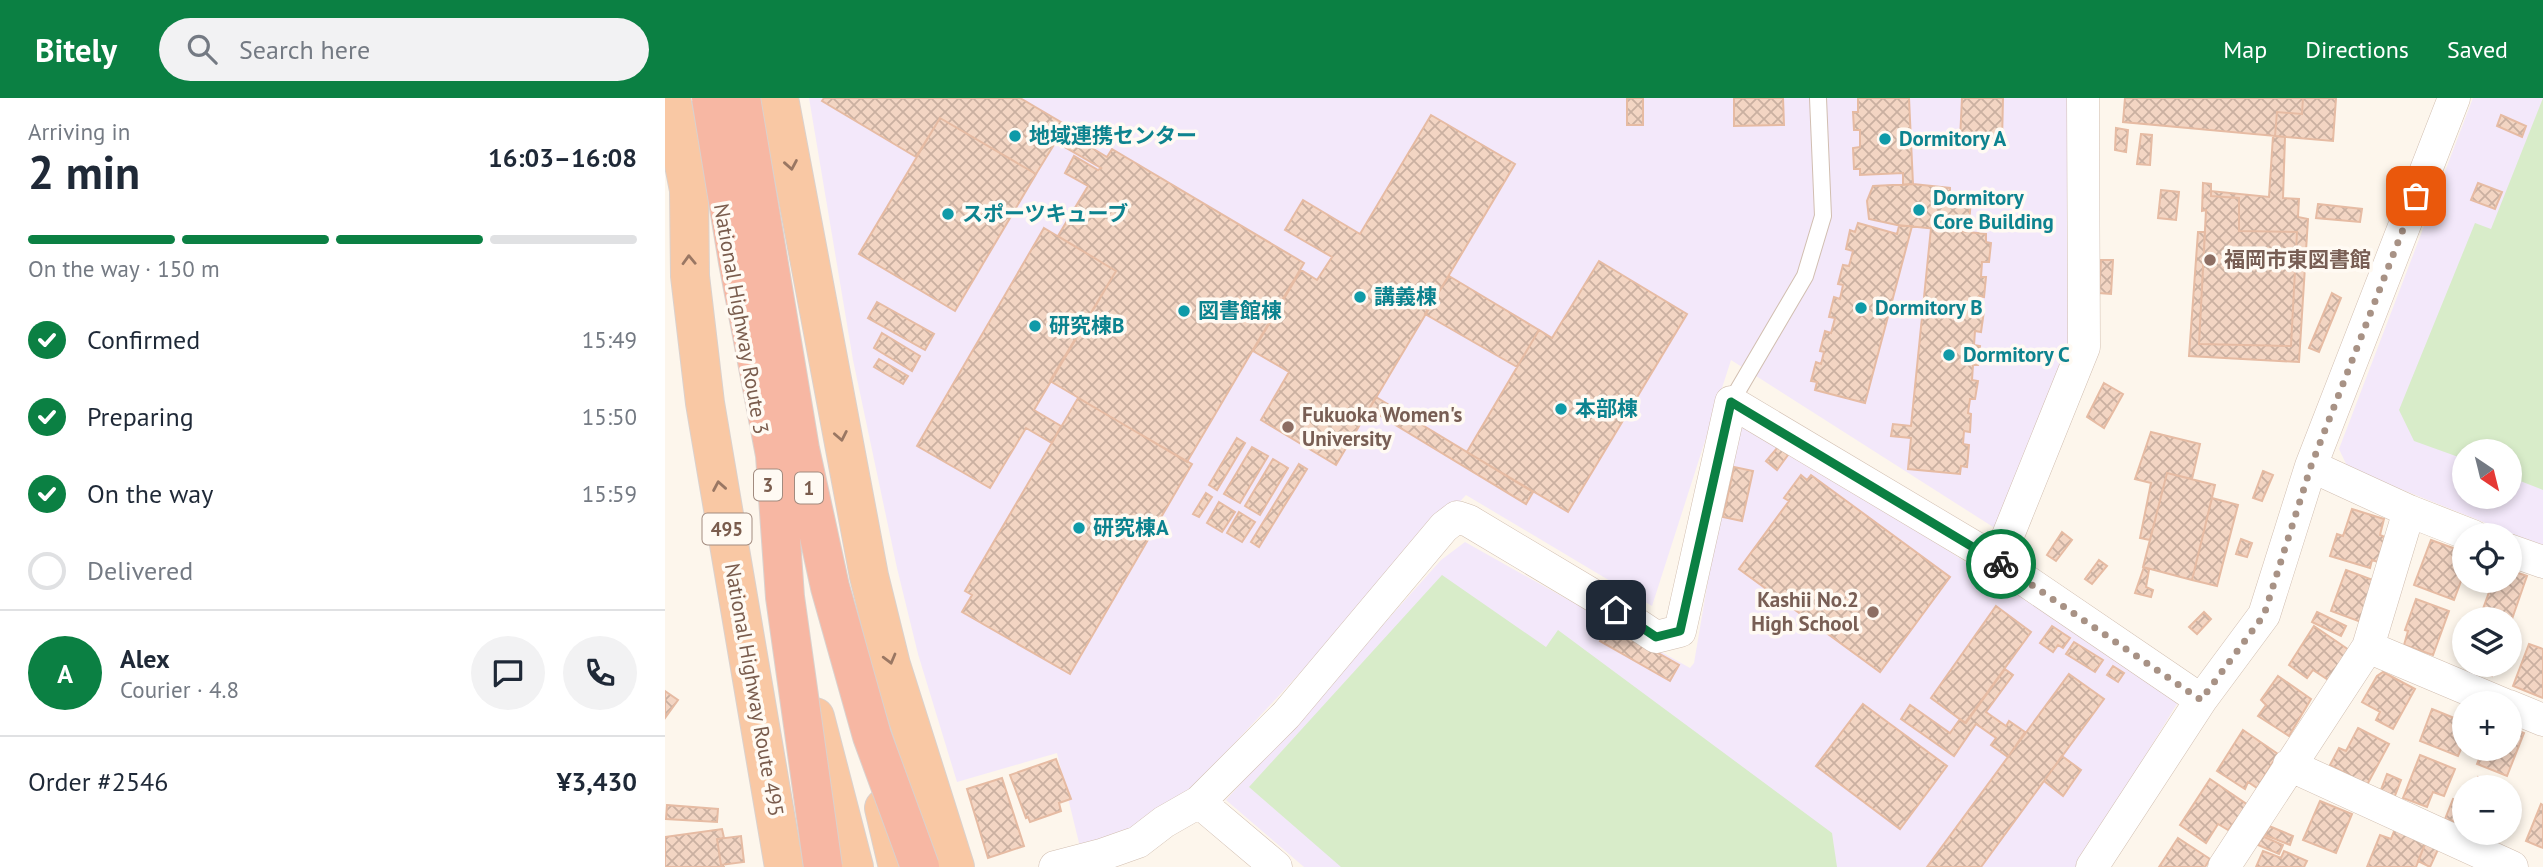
<!DOCTYPE html>
<html lang="en">
<head>
<meta charset="utf-8">
<style>
  :root { --surface:#fff; --page:#f2f2f3; --text:#1f2937; --muted:#747a83; --line:#e0e1e3; --accent:#0b8043 }
  body { margin:0; font-family:"PT Sans","Noto Sans JP",sans-serif; background:var(--page); color:var(--text); height:100vh; display:flex; flex-direction:column; font-size:26px; white-space:nowrap }
  * { box-sizing:border-box; margin:0 }
  p { font-size:23px; color:var(--muted) }
  .icon { flex:none; width:38px; height:38px; fill:none; stroke:currentColor; stroke-width:2; stroke-linecap:round; stroke-linejoin:round }
  .map { position:relative; flex:1; overflow:hidden }
  .sheet { display:flex; flex-direction:column; background:var(--surface); width:665px }
  .sheet>* { flex:none }
  .needle { width:46px; rotate:145deg }
  .fabs { position:absolute; left:1787px; top:341px; display:grid; gap:14px }
  .fabs a { display:grid; place-items:center; width:70px; height:70px; border-radius:50%; background:var(--surface); box-shadow:0 4px 10px #0003; font-size:35px }
  .pin { position:absolute; display:grid; place-items:center; width:60px; height:60px; color:#fff; margin:-30px; border-radius:14px; box-shadow:0 4px 10px #0006 }
  .courier { position:absolute; display:grid; place-items:center; width:70px; height:70px; margin:-35px; border:5px solid #0b8043; border-radius:50%; background:#fff; color:#222; box-shadow:0 2px 9px #0007 }
  .summary em { font-style:normal; font-weight:600 }
  .summary div { display:flex; flex-direction:column-reverse }
  .summary { display:flex; align-items:center; justify-content:space-between; height:119px; padding:0 28px }
  h1 { font-size:46px; font-weight:600; line-height:52px }
  .bar { display:grid; grid-template-columns:repeat(4,1fr); gap:10px 7px; align-content:center; height:84px; padding:0 28px }
  .bar i { height:9px; border-radius:5px; background:var(--line) }
  .bar .active { background:var(--accent) }
  .bar p { grid-column:span 4 }
  .line { display:flex; align-items:center; gap:18px; padding:0 28px; border-top:2px solid var(--line) }
  .line div { flex:1 }
  .round { display:grid; place-items:center; flex:none; width:74px; height:74px; border-radius:37px; background:var(--page) }
  ol { padding:0 28px; list-style:none }
  li { display:flex; align-items:center; gap:21px; height:77px }
  li p { margin-inline-start:auto }
  li .icon { padding:7px; border-radius:50%; background:var(--accent); color:#fff; stroke-width:4 }
  li:last-child { color:var(--muted) }
  li i { width:38px; height:38px; border:4px solid var(--line); border-radius:50% }
  header { display:flex; align-items:center; gap:42px; box-sizing:border-box; height:98px; padding:0 35px; background:var(--accent); color:#fff }
  header strong { font-size:33px }
  nav { display:flex; gap:38px; margin-inline-start:auto; font-size:24px }
  .search { width:490px; height:63px; background:var(--page); display:flex; align-items:center; gap:18px; box-sizing:border-box; padding:0 24px; border-radius:38px; color:var(--muted); font-size:26px }
  main { display:flex; flex:1; min-height:0 }
  .map>svg:first-child { display:block }
  .education { fill:#f3e8fa; fill-rule:evenodd }
  .pitch { fill:#d8ecc9 }
  .building { fill:url(#building-cross-hatch); stroke:#e6bba3; stroke-width:2 }
  .lines { fill:none; stroke-linecap:round; stroke-linejoin:round }
  .service-casing { stroke:#d1beb0; stroke-width:18 }
  .minor-casing { stroke:#d1beb0; stroke-width:33 }
  .trunk-casing { stroke:#dad1cd; stroke-width:40 }
  .service { stroke:#fff; stroke-width:16 }
  .minor { stroke:#fff; stroke-width:32 }
  .trunk { stroke:#f9c8a4; stroke-width:38 }
  .motorway-bridge-casing { stroke:#dad1cd; stroke-width:40; stroke-linecap:butt }
  .motorway-bridge { stroke:#f7b7a3; stroke-width:38 }
  .oneway { stroke:#9a7763 }
  .done { stroke:#a89285; stroke-width:7; stroke-dasharray:0 12.6 }
  .route { stroke:#0b8043; stroke-width:9 }
  .culture-dot { fill:#0f9aa8; stroke:#fffaf3; stroke-width:2.5 }
  .education-dot { fill:#8d6e63; stroke:#fffaf3; stroke-width:2.5 }
  .labels { text-anchor:middle; stroke-width:7; stroke-linejoin:round; paint-order:stroke }
  .shield { fill:#fffaf3; stroke:#a28b7f; stroke-width:2 }
  .shield-label { font-size:19px; font-weight:bold; fill:#7a5c4d }
  .culture-label { font-size:21px; font-weight:bold; fill:#0d838f; stroke:#fffaf3; text-anchor:start }
  .education-label { font-size:21px; font-weight:bold; fill:#785e54; stroke:#fffaf3; text-anchor:start }
  .street-label { font-size:21px; fill:#7a5c4d; stroke:#fffaf3 }
</style>
</head>
<body>
<header>
<strong>Bitely</strong>
<div class="search"><svg class="icon" aria-label="search" viewBox="0 0 24 24"><circle cx="10" cy="10" r="6"/><path d="M15 15l6 6"/></svg>Search here</div>
<nav><a>Map</a><a>Directions</a><a>Saved</a></nav>
</header>
<main>
<section class="sheet">
<div class="summary"><div><h1>2 min</h1><p>Arriving in</p></div><em>16:03–16:08</em></div>
<div class="bar"><i class="active"></i><i class="active"></i><i class="active"></i><i></i><p>On the way · 150 m</p></div>
<ol>
<li><svg class="icon" aria-label="check" viewBox="0 0 24 24"><path d="M5 12l5 5 9-10"/></svg>Confirmed<p>15:49</p></li>
<li><svg class="icon" aria-label="check" viewBox="0 0 24 24"><path d="M5 12l5 5 9-10"/></svg>Preparing<p>15:50</p></li>
<li><svg class="icon" aria-label="check" viewBox="0 0 24 24"><path d="M5 12l5 5 9-10"/></svg>On the way<p>15:59</p></li>
<li><i></i>Delivered</li>
</ol>
<div class="line" style="height:126px"><b class="round" style="background:var(--accent);color:#fff">A</b><div><b>Alex</b><p>Courier · 4.8</p></div><a class="round"><svg class="icon" aria-label="chat" viewBox="0 0 24 24"><path d="M4 5h16v11H9l-5 4z"/></svg></a><a class="round"><svg class="icon" aria-label="phone" viewBox="0 0 24 24"><path d="M5 4h4l2 5-3 2q2 4 5 5l2-3 5 2v4C11 20 4 13 5 4z"/></svg></a></div>
<div class="line" style="height:91px"><div>Order #2546</div><b>¥3,430</b></div>
</section>
<div class="map">
<svg width="1878" height="769" viewBox="0 0 1878 769">
  <defs>
    <pattern id="building-cross-hatch" width="8" height="8" patternUnits="userSpaceOnUse" patternTransform="scale(1.75)"><rect width="8" height="8" fill="#f3d5c3"/><path d="M0 0l8 8M0 8l8-8" fill="none" stroke="#cab0a1"/></pattern>
  </defs>
  <rect width="100%" height="100%" fill="#fdf6ec"/>
  <path class="education" d="M144,0h1265l-6,253 -67,181 -270,-172 -79,246 -186,-111 -277,297 -54,44 -55,11 -23,-94 -100,29 -39,-128 -21,-86 -44,-208z
    M1808,0h70v448l-195,-78 -9,-19zM1799,354h45v45h-45z
    M1071,317l444,284 -103,168h-773l-78,-67 215,-240 24,-18 225,126 4,-5z"/>
  <path class="pitch" d="M1878,0v392l-33,-13 -1,-25h-45v7l-50,-18 -15,-31 76,-187 16,6z
    M777,477l104,72 12,-17 274,203 5,34h-496l-92,-80z"/>
  <path class="building" d="M159,0h196l46,27 -30,49 -96,-56 -24,39 -94,-56z
    M962,0h16v27h-16z
    M1069,0h49l1,27 -50,1z
    M1193,0h51l4,86 -10,1v-12l-43,2v-6h-6l-1,-21 7,-1v-17h-6l-1,-18h5z
    M1297,0h41l-1,44 -42,-2z
    M1460,0h178l-1,16 -25,-2 -2,24 -152,-14z
    M1638,0h33l-3,43 -58,-5 2,-24 25,2z
    M766,17l84,49 -179,301 -75,-45 28,-48 -36,-21 48,-81 16,10 15,-23 -47,-27 18,-30 57,34z
    M1836,17l25,11 -4,11 -25,-11z
    M275,20l96,56 -81,137 -96,-57z
    M1451,30l12,2 -2,22 -11,-2z
    M397,32l45,27 5,-8 192,114 -117,199 -137,-81 66,-110 -58,-35 30,-50 -23,-13 9,-17 24,14 3,-2 -45,-26z
    M1476,36l11,1 -2,30 -13,-1z
    M1608,38l12,1 -2,61 16,1 -1,18 10,2 -9,143 -110,-6 9,-124h7l-6,112 92,2 6,-114 -58,-1v-33l-28,-2v-5l58,6z
    M1538,85l8,1v12l28,2v33l58,1 -6,114 -92,-2 7,-134 -4,1z
    M1813,85l24,9 -7,17 -24,-9z
    M1248,86l37,4v9l21,2 -2,25 -21,-2 -1,8 -50,-5 -28,-6 -2,-18 6,-15z
    M1496,92l18,2 -3,28 -18,-2z
    M1653,106l44,5 -2,13 -44,-4z
    M1193,125l39,11 2,-8h13l-47,177 -50,-13 2,-8 -6,-1 5,-19 5,2 3,-12 -4,-1 5,-20 6,2 4,-15 -6,-1 5,-20 6,2 3,-14 -5,-1 5,-19 6,1 4,-15 -7,-2 4,-19 5,2z
    M379,130l72,43 -82,139 27,16 -9,17 -26,-15 -36,60 -73,-42z
    M1266,130l55,6v8l5,1 -2,19h-7l-1,15h5l-2,20 -5,-1 -2,14 7,1 -3,21 -6,-1 -1,14 6,1 -2,19h-5l-1,15 6,1 -3,18h-5l-2,14 3,1 -1,18 -6,-1 -1,13 6,1 -2,22 -6,-1 -1,8 -52,-5 3,-31 -20,-2 2,-12 18,2z
    M1436,162h12l-2,34 -12,-1z
    M934,163l88,53 -119,198 -101,-60 72,-122 13,8z
    M784,178l90,54 -22,37 -92,-53z
    M1667,195l9,5 -22,54 -10,-4z
    M212,204l57,32 -9,16 -57,-32z
    M217,235l38,23 -8,15 -38,-23z
    M214,261l29,17 -5,8 -29,-17z
    M1439,285l19,11 -19,34 -17,-11z
    M711,299l157,95 -7,12 -157,-95z
    M413,300l114,66 -122,210 -108,-62 10,-17 -7,-4z
    M1486,334l49,12 -8,35 -25,-6 -17,67 -10,-2 11,-55 -16,-4z
    M572,340l8,5 -28,47 -8,-5z
    M587,349l16,9 -28,47 -16,-9z
    M1113,349l10,8 -11,15 -11,-9z
    M608,361l15,9 -28,47 -15,-9z
    M634,366l8,5 -48,78 -8,-5z
    M1069,369l19,4 -11,50 -19,-4z
    M1598,373l10,4 -11,26 -9,-3z
    M1502,375l48,12 -23,95 -49,-13z
    M1136,377l6,5 4,-5 139,102 -70,95 -141,-103 50,-68 -5,-3z
    M541,395l6,4 -13,20 -6,-3z
    M1547,400l26,7 -21,81 -25,-6z
    M554,404l16,10 -13,20 -15,-9z
    M1687,411l32,10 -4,16 5,2 -7,25 -6,-2 -2,8 -40,-12 7,-22 6,2z
    M574,414l16,10 -13,20 -15,-9z
    M1397,434l10,8 -16,21 -9,-6z
    M1576,441l11,4 -5,14 -11,-3z
    M1766,442l33,12v21l-10,27 -40,-15z
    M1434,462l8,6 -15,18 -7,-5z
    M1479,469l5,3 -3,17 7,3 -2,7 -16,-4z
    M1681,472l27,10 -12,42 -30,-11z
    M1844,472l18,6 -15,43 -29,-10 10,-28h16z
    M1751,501l33,12 -16,44 -29,-10 4,-14 -3,-1z
    M1331,508l35,26 -66,91 -34,-25z
    M1539,514l7,7 -14,15 -8,-7z
    M1652,514l29,14 -5,10 -29,-14z
    M944,527l70,40 -9,16 -70,-40z
    M1387,528l18,12 -7,10 -5,-3 -5,7 -13,-9z
    M1649,528l35,24 -19,31 -17,-11 -6,8 -18,-13z
    M1409,544l29,18 -8,12 -29,-18z
    M1864,546l14,5v49l-30,-12z
    M1817,567h14l-4,11 -12,-4z
    M1448,568l11,7 -6,9 -11,-7z
    M1340,571l8,6 -27,37 20,14 3,-5 16,11 -17,25 -17,-12 5,-7 -20,-14 -22,32 -53,-37 9,-14 40,28 10,-14 6,4z
    M1718,574l32,17 -22,40 -17,-9 4,-8 -18,-10 15,-26z
    M1404,576l35,25 -123,168h-54z
    M1613,578l33,23 -22,37 -31,-20 8,-11 -5,-5z
    M0,593l13,9 -13,18z
    M1198,606l84,62 -47,63 -84,-63z
    M1767,611l32,13v20l-6,14 -38,-15z
    M1844,629l15,6 -17,43 -30,-12 6,-15h26z
    M1693,630l31,16 -22,41 -37,-20 9,-17 7,3z
    M1578,632l35,24 -21,34 -9,-6 -3,7 -28,-18z
    M1755,657l35,14 -11,27 -11,-4 -6,15 -24,-9z
    M1397,658l19,14 -18,26 -19,-15z
    M391,661l15,40 -12,4 2,8 -31,11 -2,-5 -2,1 -16,-43z
    M1722,676l14,6 -8,21 -14,-6z
    M1813,679l27,11h-31z
    M337,680l22,68 -36,12 -21,-69z
    M1545,681l38,26 -20,25 -10,-6 -12,19 -26,-18z
    M1788,701l9,4 -7,19 -10,-3z
    M1655,703l32,13 -16,39 -33,-13z
    M1876,706l2,1v43l-17,-7z
    M2,707l51,4 -1,13 -51,-3z
    M1604,728l24,10 -3,9 -25,-10z
    M1731,728l31,13 -11,28h-49l13,-32 11,4z
    M57,731l2,9 -7,1 4,26h3v2h-59v-30z
    M76,738l3,26 -23,3 -4,-26z
    M1597,738l21,9 -4,9 -21,-9z
    M1763,739l13,6 -11,24 -12,-6z
    M1513,740l32,21 -5,8h-46z
    M1598,753l18,7 3,-7 23,10 -3,6h-48z"/>
  <g class="lines">
    <defs>
      <path id="service" d="M1066,304l74,-126 18,-60 -5,-118"/>
      <path id="minor" d="M1646,368l98,45 64,25
        M1844,452l34,12
        M1326,459l16,-19 77,-191 -1,-249
        M1703,549l135,57
        M1844,608l34,14
        M1624,667l223,102
        M534,704l77,65
        M390,769l46,-12 37,-13 26,-20 35,-20 87,-87 158,-188 13,-10 12,4 127,76 60,40 24,-6 51,-229 260,155 210,143
        M1427,769l109,-167 63,-85 47,-149 143,-368
        M1559,769l144,-220 41,-136"/>
      <path id="trunk" d="M6,0l18,92 1,86 15,127 79,464
        M114,0l90,478 22,89 64,202
        M150,619l39,150
        M219,710l14,59"/>
    </defs>
    <use href="#service" class="service-casing"/>
    <use href="#minor" class="minor-casing"/>
    <use href="#trunk" class="trunk-casing"/>
    <use href="#service" class="service"/>
    <use href="#minor" class="minor"/>
    <use href="#trunk" class="trunk"/>
    <defs>
      <path id="motorway-bridge" d="M46,0l27,164 37,193 10,142 38,270
        M76,0l59,351 30,138 42,149 48,131"/>
    </defs>
    <use href="#motorway-bridge" class="motorway-bridge-casing"/>
    <use href="#motorway-bridge" class="motorway-bridge"/>
  </g>
  <defs><path id="oneway-chevron" d="M-2-3.5L2.5 0L-2 3.5" fill="none" stroke-width="1.6" stroke-linecap="round" stroke-linejoin="round" transform="scale(1.75)"/></defs>
  <g class="oneway">
    <use href="#oneway-chevron" transform="translate(126 67) rotate(80)"/>
    <use href="#oneway-chevron" transform="translate(24 162) rotate(-92)"/>
    <use href="#oneway-chevron" transform="translate(176 338) rotate(79)"/>
    <use href="#oneway-chevron" transform="translate(54 388) rotate(-100)"/>
    <use href="#oneway-chevron" transform="translate(225 561) rotate(75)"/>
  </g>
  <g class="lines">
    <path class="done" d="M1336,466l200,136 63,-85 47,-149 105,-270"/>
    <path class="route" d="M951,512l40,27 24,-6 51,-229 270,162"/>
  </g>
  <g class="culture-dot">
    <circle cx="350" cy="38" r="7"/>
    <circle cx="1220" cy="41" r="7"/>
    <circle cx="1254" cy="112" r="7"/>
    <circle cx="283" cy="116" r="7"/>
    <circle cx="695" cy="199" r="7"/>
    <circle cx="1196" cy="210" r="7"/>
    <circle cx="519" cy="213" r="7"/>
    <circle cx="370" cy="228" r="7"/>
    <circle cx="1284" cy="257" r="7"/>
    <circle cx="896" cy="311" r="7"/>
    <circle cx="414" cy="430" r="7"/>
  </g>
  <g class="education-dot">
    <circle cx="1545" cy="162" r="7"/>
    <circle cx="623" cy="329" r="7"/>
    <circle cx="1208" cy="514" r="7"/>
  </g>
  <g class="labels">
    <g class="shield">
      <rect x="89" y="371.5" width="28" height="31" rx="5"/>
      <rect x="130" y="374.5" width="28" height="31" rx="5"/>
      <rect x="37.5" y="415.5" width="49" height="31" rx="5"/>
    </g>
    <g class="shield-label">
      <text x="103" y="394">3</text>
      <text x="144" y="397">1</text>
      <text x="62" y="438">495</text>
    </g>
    <g class="culture-label">
      <text x="364" y="45">地域連携センター</text>
      <text x="1234" y="48">Dormitory A</text>
      <text x="1268" y="107">Dormitory<tspan x="1268" dy="24">Core Building</tspan></text>
      <text x="297" y="123">スポーツキューブ</text>
      <text x="709" y="206">講義棟</text>
      <text x="1210" y="217">Dormitory B</text>
      <text x="533" y="220">図書館棟</text>
      <text x="384" y="235">研究棟B</text>
      <text x="1298" y="264">Dormitory C</text>
      <text x="910" y="318">本部棟</text>
      <text x="428" y="437">研究棟A</text>
    </g>
    <g class="education-label">
      <text x="1559" y="169">福岡市東図書館</text>
      <text x="637" y="324">Fukuoka Women's<tspan x="637" dy="24">University</tspan></text>
      <text x="1194" y="509" text-anchor="end">Kashii No.2<tspan x="1194" dy="24">High School</tspan></text>
    </g>
    <g class="street-label">
      <text transform="translate(76 221) rotate(80)" y="7">National Highway Route 3</text>
      <text transform="translate(89 592) rotate(80)" y="7">National Highway Route 495</text>
    </g>
  </g>
</svg>
<div class="fabs">
<a><svg class="needle" viewBox="-14 -14 28 28"><path d="M0-13l5 13h-10z" fill="#e53935"/><path d="M0 13l5-13h-10z" fill="#747a83"/></svg></a>
<a><svg class="icon" aria-label="locate" viewBox="0 0 24 24"><circle cx="12" cy="12" r="6"/><path d="M12 2v4M12 18v4M2 12h4M18 12h4"/></svg></a>
<a><svg class="icon" aria-label="layers" viewBox="0 0 24 24"><path d="M12 4l9 5-9 5-9-5zM3 14l9 5 9-5"/></svg></a>
<a>+</a>
<a>−</a>
</div>
<div class="pin" style="left:1751px;top:98px;background:#ea580c"><svg class="icon" aria-label="bag" viewBox="0 0 24 24"><path d="M5 8h14l-1 12H6zM9 8a3 3 0 0 1 6 0"/></svg></div>
<div class="pin" style="left:951px;top:512px;background:#1f2937"><svg class="icon" aria-label="home" viewBox="0 0 24 24"><path d="M3 11l9-7 9 7M6 9v11h12V9"/></svg></div>
<div class="courier" style="left:1336px;top:466px"><svg class="icon" aria-label="bike" viewBox="0 0 24 24"><circle cx="6" cy="16" r="4"/><circle cx="18" cy="16" r="4"/><path d="M6 16l4-8h5l3 8M10 8l3 8H6M13 5h3"/></svg></div>
</div>
</main>
</body>
</html>
